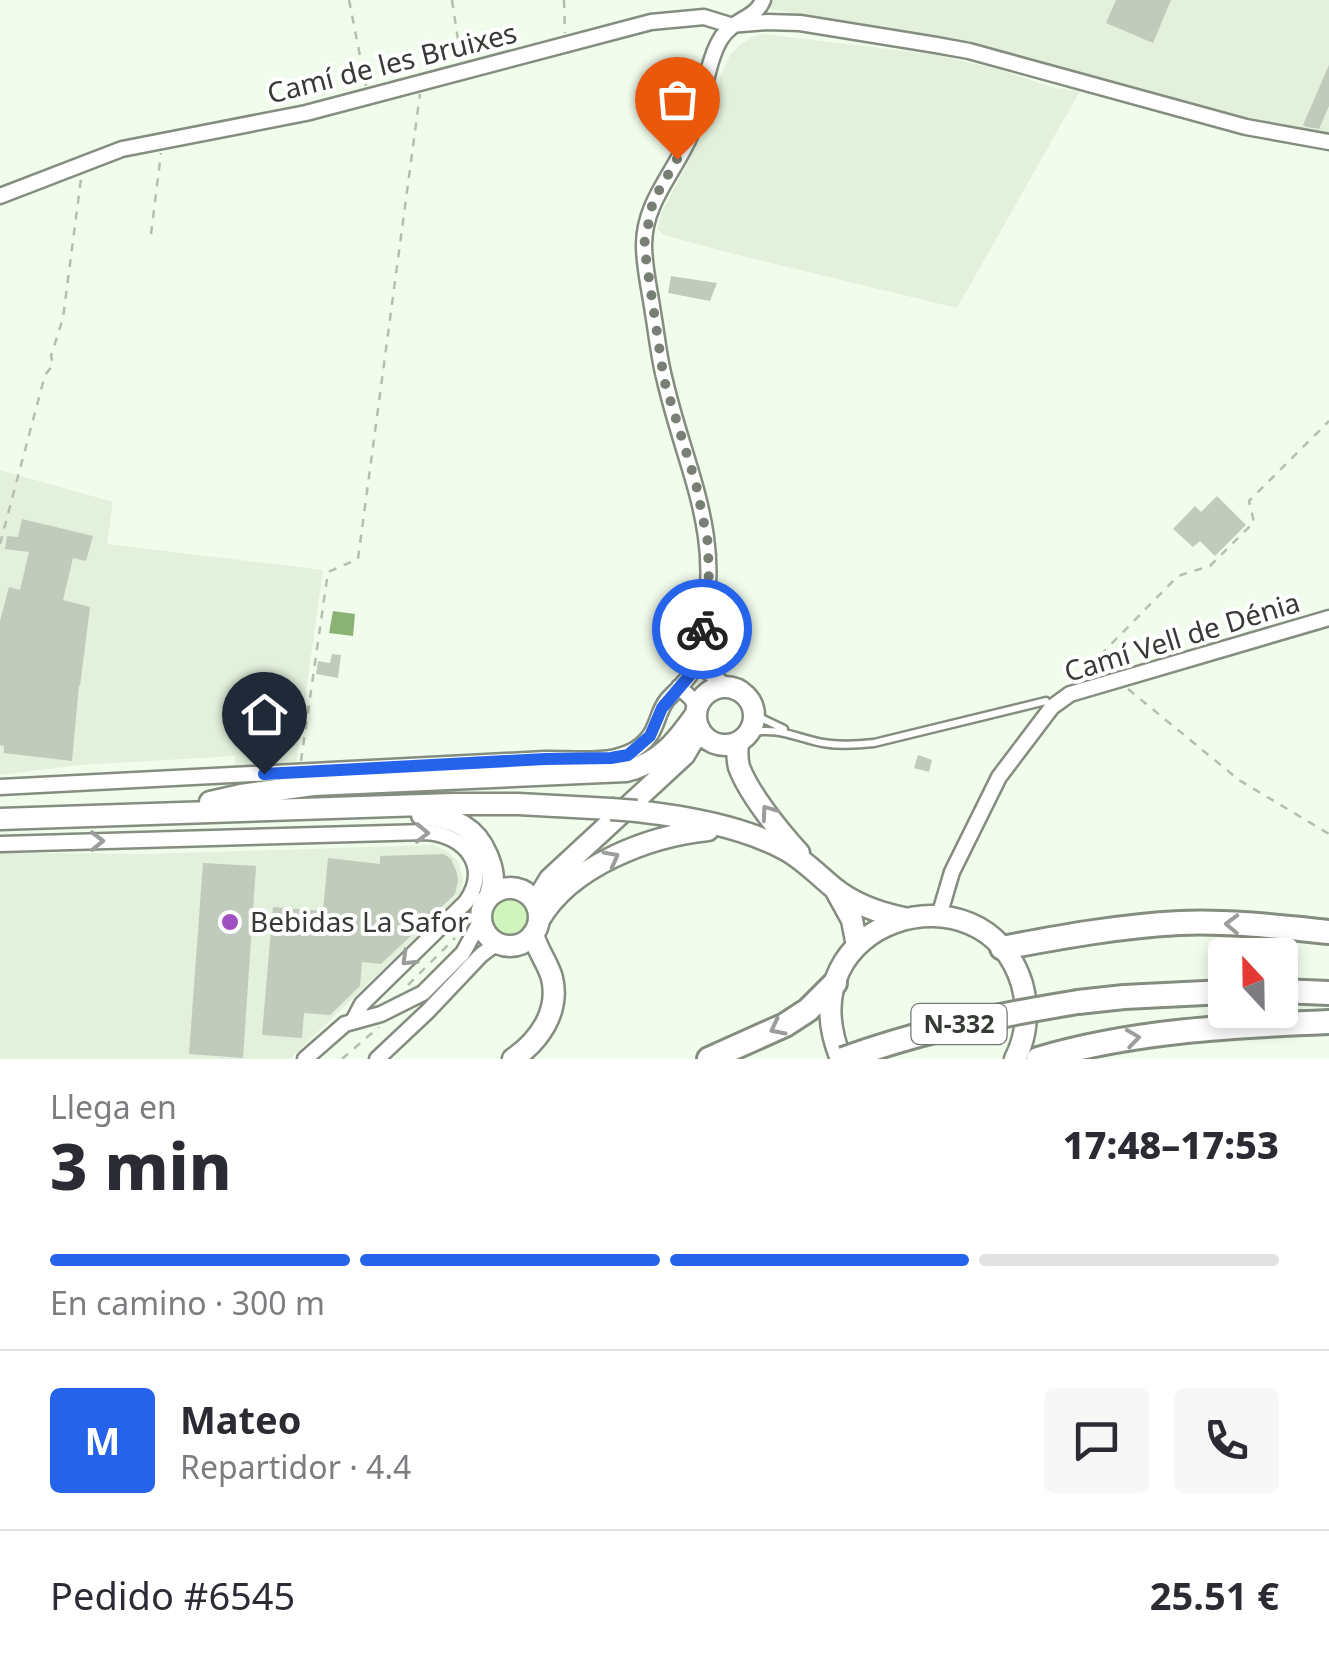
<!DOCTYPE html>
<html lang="es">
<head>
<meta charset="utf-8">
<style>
  :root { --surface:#fff; --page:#f7f7f7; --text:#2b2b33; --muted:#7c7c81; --line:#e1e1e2; --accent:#2563eb }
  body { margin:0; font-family:"Noto Sans",sans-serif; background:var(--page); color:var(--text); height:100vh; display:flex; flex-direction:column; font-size:38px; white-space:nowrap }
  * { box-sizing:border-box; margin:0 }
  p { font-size:32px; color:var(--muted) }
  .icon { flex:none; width:55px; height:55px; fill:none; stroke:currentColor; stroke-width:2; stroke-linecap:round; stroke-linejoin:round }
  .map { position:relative; height:1059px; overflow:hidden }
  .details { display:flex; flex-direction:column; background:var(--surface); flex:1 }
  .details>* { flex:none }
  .needle { width:65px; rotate:338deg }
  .tools { position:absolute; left:1208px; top:938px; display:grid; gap:20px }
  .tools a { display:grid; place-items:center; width:90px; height:90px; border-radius:10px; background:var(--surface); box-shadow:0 5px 15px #0003; font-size:50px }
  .pin { position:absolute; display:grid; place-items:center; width:85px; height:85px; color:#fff; margin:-102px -42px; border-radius:50% 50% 50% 0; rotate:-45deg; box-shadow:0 0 10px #0007 }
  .pin .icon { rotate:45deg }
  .courier { position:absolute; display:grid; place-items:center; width:100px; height:100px; margin:-50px; border:8px solid #2563eb; border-radius:50%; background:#fff; color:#222; box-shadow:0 2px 12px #0007 }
  .headline em { font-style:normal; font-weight:800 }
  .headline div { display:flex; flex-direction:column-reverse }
  .headline { display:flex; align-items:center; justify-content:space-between; height:170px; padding:0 50px }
  h1 { font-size:65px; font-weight:800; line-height:75px }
  .bar { display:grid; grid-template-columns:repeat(4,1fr); gap:15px 10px; align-content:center; height:120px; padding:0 50px }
  .bar i { height:12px; border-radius:8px; background:var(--line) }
  .bar .on { background:var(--accent) }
  .bar p { grid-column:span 4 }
  .line { display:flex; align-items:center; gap:25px; padding:0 50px; border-top:2px solid var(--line) }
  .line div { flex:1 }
  .round { display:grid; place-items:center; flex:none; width:105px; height:105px; border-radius:10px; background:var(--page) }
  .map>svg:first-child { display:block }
  .built { fill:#e2f0dc }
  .green { fill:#cff4bd }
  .water { fill:#8ab274 }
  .building { fill:#c1cbbc }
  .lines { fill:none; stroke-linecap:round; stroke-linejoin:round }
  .service-casing { stroke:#848d7f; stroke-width:11 }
  .minor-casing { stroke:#848d7f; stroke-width:19 }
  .secondary-casing { stroke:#848d7f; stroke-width:25 }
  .trunk-casing { stroke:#848d7f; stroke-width:28 }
  .path { stroke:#b6beb2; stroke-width:2.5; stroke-dasharray:8 8; stroke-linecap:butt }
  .service { stroke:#fff; stroke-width:6 }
  .minor { stroke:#fff; stroke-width:14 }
  .secondary { stroke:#fff; stroke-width:20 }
  .trunk { stroke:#fff; stroke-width:22 }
  .secondary-bridge-casing { stroke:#848d7f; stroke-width:25; stroke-linecap:butt }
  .trunk-bridge-casing { stroke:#848d7f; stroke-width:28; stroke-linecap:butt }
  .secondary-bridge { stroke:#fff; stroke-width:20 }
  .trunk-bridge { stroke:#fff; stroke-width:22 }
  .oneway { stroke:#9b9d9a }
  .done { stroke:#787f75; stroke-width:10; stroke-dasharray:0 18 }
  .route { stroke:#2563eb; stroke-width:12 }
  .poi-dot { fill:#a050c0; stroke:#fff; stroke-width:4 }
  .labels { text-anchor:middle; stroke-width:8; stroke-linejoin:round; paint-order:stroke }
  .shield { fill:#fff; stroke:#737672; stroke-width:2.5 }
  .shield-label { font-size:25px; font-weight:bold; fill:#373b35 }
  .street-label { font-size:28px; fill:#373b35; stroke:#fff }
  .poi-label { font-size:28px; fill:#373b35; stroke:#fff; text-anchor:start }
</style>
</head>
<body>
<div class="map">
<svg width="1329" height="1059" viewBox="0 0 1329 1059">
  <rect width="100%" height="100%" fill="#f1fcec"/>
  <path class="built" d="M763,0h566v137l-95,-18 -93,-25 -151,-47 -211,-36 -18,-4z
    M764,34l173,21 60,14 58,19 25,3 -123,217 -223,-54 -70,-19 -6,-5 3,-16 49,-93 11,-46 9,-20 10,-10 12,-8z
    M0,470l113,32 -6,42 216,26 -27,194 -62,4 1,-12 -155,9 -80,10z
    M434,845l15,7 10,11 4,16 -3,15 -170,165h-290v-206l149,1z"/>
  <path class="green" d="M492 917a18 18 0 1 1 36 0a18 18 0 1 1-36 0Z"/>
  <path class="water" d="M333,611l22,3 -2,22 -24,-3z"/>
  <path class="building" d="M1116,0h55l-18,43 -47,-20z
    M1329,65v41l-10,23 -13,-2 -3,-2z
    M671,276l46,7 -7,18 -42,-8z
    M1217,496l29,29 -31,31 -15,-15 -7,6 -20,-18 22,-23 6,6z
    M22,519l71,17 -7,25 -13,-3 -10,42 27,7 -10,79 -1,-1 -7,76 -68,-8v-7l-4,-1v-124l9,-34 11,3 9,-38 -24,-3 2,-13 11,1z
    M332,654l9,1 -3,23 -22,-4 2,-13 12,2z
    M918,755l14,5 -3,12 -15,-4z
    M444,854l7,5 6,14 1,8 -3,13 -5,5 -69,65 -19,-2 -2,24 -30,29 -26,-2 -2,25 -40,-3 11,-128 50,4 5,-53 52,6v-8z
    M203,863l53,3 -13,192 -54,-4z"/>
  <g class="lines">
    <defs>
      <path id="service" d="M754,712l7,6 23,11
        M749,733c27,-7 48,5 74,10 17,3 34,2 51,0l172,-42"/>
      <path id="minor" d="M0,196l122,-47 184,-36 345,-91 53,-5 26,8 37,-3 33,1 136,22 33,6 277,76 83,15
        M696,653l10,17 21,17
        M679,687l12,11 6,11
        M0,787l545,-28c35,-1 84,9 106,-25 7,-12 8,-24 16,-34 9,-10 20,-18 25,-29 4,-12 6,-26 9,-38 24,-97 -15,-161 -36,-252 -6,-22 -8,-45 -12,-68 -3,-22 -9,-45 -9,-68 0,-43 31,-73 47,-111 12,-28 15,-70 29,-94 12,-21 36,-21 43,-40
        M0,844l426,-12c39,3 65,34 40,70l-104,102 -9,17
        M939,916l13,-44 47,-95 53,-70 18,-13 259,-76
        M305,1059l40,-35 36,-10 42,-21 40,-40 18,-33
        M377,1059l51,-48 53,-56 16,-12"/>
      <path id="secondary" d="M696 716a29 29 0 1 1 58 0a29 29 0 1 1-58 0Z
        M738,743c-1,8 -1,16 1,24 10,27 40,64 60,86
        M210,802l31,-7 72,-10 313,-14c34,-8 51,-30 70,-57
        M637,811c49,6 105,15 149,39 18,10 32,25 48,38 20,16 45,25 70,30
        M422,815c30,1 53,11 65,40 6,14 8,25 3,40
        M0,819l454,-15h64l93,5
        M481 917a29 29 0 1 1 58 0a29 29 0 1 1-58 0Z
        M836,891l16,29 5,26
        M537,907l5,-15 8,-13 134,-124 15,-25
        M539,920c31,-54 110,-84 169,-90
        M513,1059c26,-18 47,-47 39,-81 -4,-15 -15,-28 -19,-44
        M841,1059c-58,-141 143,-199 181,-75 7,25 5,52 -7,75"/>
      <path id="trunk" d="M1002,948c58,-11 118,-22 178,-25 50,-2 100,4 149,9
        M1280,991l49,2
        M1078,1002l46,-5 101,-5
        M709,1059l76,-34 23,-15 27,-27
        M1038,1059c94,-28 193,-33 291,-37"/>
    </defs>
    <use href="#service" class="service-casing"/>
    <use href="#minor" class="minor-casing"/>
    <use href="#secondary" class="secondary-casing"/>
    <use href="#trunk" class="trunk-casing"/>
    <path class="path" d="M349,0l17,86
      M452,0l9,60
      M564,0l1,33
      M151,234l10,-81
      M0,544l45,-169 8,-10 -2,-9 12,-38 18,-139
      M1078,678l96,-98 7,-5 29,-9 44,-44 -5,-21 80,-80
      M1128,689l111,91 90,54
      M301,761l27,-189 30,-13 62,-465
      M408,985l47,-47
      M342,1059l37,-32"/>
    <use href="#service" class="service"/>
    <use href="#minor" class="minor"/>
    <use href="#secondary" class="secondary"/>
    <use href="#trunk" class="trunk"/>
    <defs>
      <path id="secondary-bridge" d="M611,809l26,2"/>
      <path id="trunk-bridge" d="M843,1059c77,-28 154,-44 235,-57"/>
    </defs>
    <use href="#secondary-bridge" class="secondary-bridge-casing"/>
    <use href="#trunk-bridge" class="trunk-bridge-casing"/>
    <use href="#secondary-bridge" class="secondary-bridge"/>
    <use href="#trunk-bridge" class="trunk-bridge"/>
  </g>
  <defs><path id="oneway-chevron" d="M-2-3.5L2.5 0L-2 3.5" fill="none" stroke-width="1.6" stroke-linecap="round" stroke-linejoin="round" transform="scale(2.5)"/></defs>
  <g class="oneway">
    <use href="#oneway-chevron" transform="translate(768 812) rotate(-126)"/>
    <use href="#oneway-chevron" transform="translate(422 833) rotate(1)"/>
    <use href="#oneway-chevron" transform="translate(97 841) rotate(-1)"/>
    <use href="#oneway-chevron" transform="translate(612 858) rotate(-28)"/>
    <use href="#oneway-chevron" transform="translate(1232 924) rotate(-178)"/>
    <use href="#oneway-chevron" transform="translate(408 959) rotate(136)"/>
    <use href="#oneway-chevron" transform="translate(777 1028) rotate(153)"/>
    <use href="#oneway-chevron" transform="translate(1133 1038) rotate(-8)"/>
  </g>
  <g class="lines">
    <path class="done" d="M677,159l-24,42 -9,44 20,135 32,104 12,59 1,47 -7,39"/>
    <path class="route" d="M264,774l281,-15 66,-1 17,-3 22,-19 12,-28 28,-33 12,-46"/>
  </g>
  <circle class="poi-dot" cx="230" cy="922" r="10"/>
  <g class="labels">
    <rect class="shield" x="911.5" y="1004" width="95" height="40" rx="8"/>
    <g class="shield-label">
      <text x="959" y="1033">N-332</text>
    </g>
    <g class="street-label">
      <text transform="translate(392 63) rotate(-14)" y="10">Camí de les Bruixes</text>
      <text transform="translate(1182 637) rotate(-17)" y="10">Camí Vell de Dénia</text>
    </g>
    <g class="poi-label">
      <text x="250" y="932">Bebidas La Safor</text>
    </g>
  </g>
</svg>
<div class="tools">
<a><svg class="needle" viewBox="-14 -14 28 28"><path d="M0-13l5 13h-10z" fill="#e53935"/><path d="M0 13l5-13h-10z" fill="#7c7c81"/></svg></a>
</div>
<div class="pin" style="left:677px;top:159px;background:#ea580c"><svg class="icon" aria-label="bag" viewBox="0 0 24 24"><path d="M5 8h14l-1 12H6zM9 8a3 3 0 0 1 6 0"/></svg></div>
<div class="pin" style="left:264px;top:774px;background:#1f2937"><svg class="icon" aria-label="home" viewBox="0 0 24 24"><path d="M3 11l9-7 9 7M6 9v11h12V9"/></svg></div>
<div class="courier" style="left:702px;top:629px"><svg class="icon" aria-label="bike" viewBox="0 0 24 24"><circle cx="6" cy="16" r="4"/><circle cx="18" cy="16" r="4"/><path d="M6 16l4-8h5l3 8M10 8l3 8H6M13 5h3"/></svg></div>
</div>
<section class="details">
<div class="headline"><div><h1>3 min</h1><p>Llega en</p></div><em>17:48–17:53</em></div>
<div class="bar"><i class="on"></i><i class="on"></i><i class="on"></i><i></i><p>En camino · 300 m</p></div>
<div class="line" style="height:180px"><b class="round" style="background:var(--accent);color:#fff">M</b><div><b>Mateo</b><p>Repartidor · 4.4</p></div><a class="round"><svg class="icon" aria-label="chat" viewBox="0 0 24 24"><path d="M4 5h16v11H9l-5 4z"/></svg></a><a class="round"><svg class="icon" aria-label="phone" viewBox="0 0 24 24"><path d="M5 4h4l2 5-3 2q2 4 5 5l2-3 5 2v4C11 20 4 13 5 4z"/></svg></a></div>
<div class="line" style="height:130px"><div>Pedido #6545</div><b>25.51 €</b></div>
</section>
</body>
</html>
